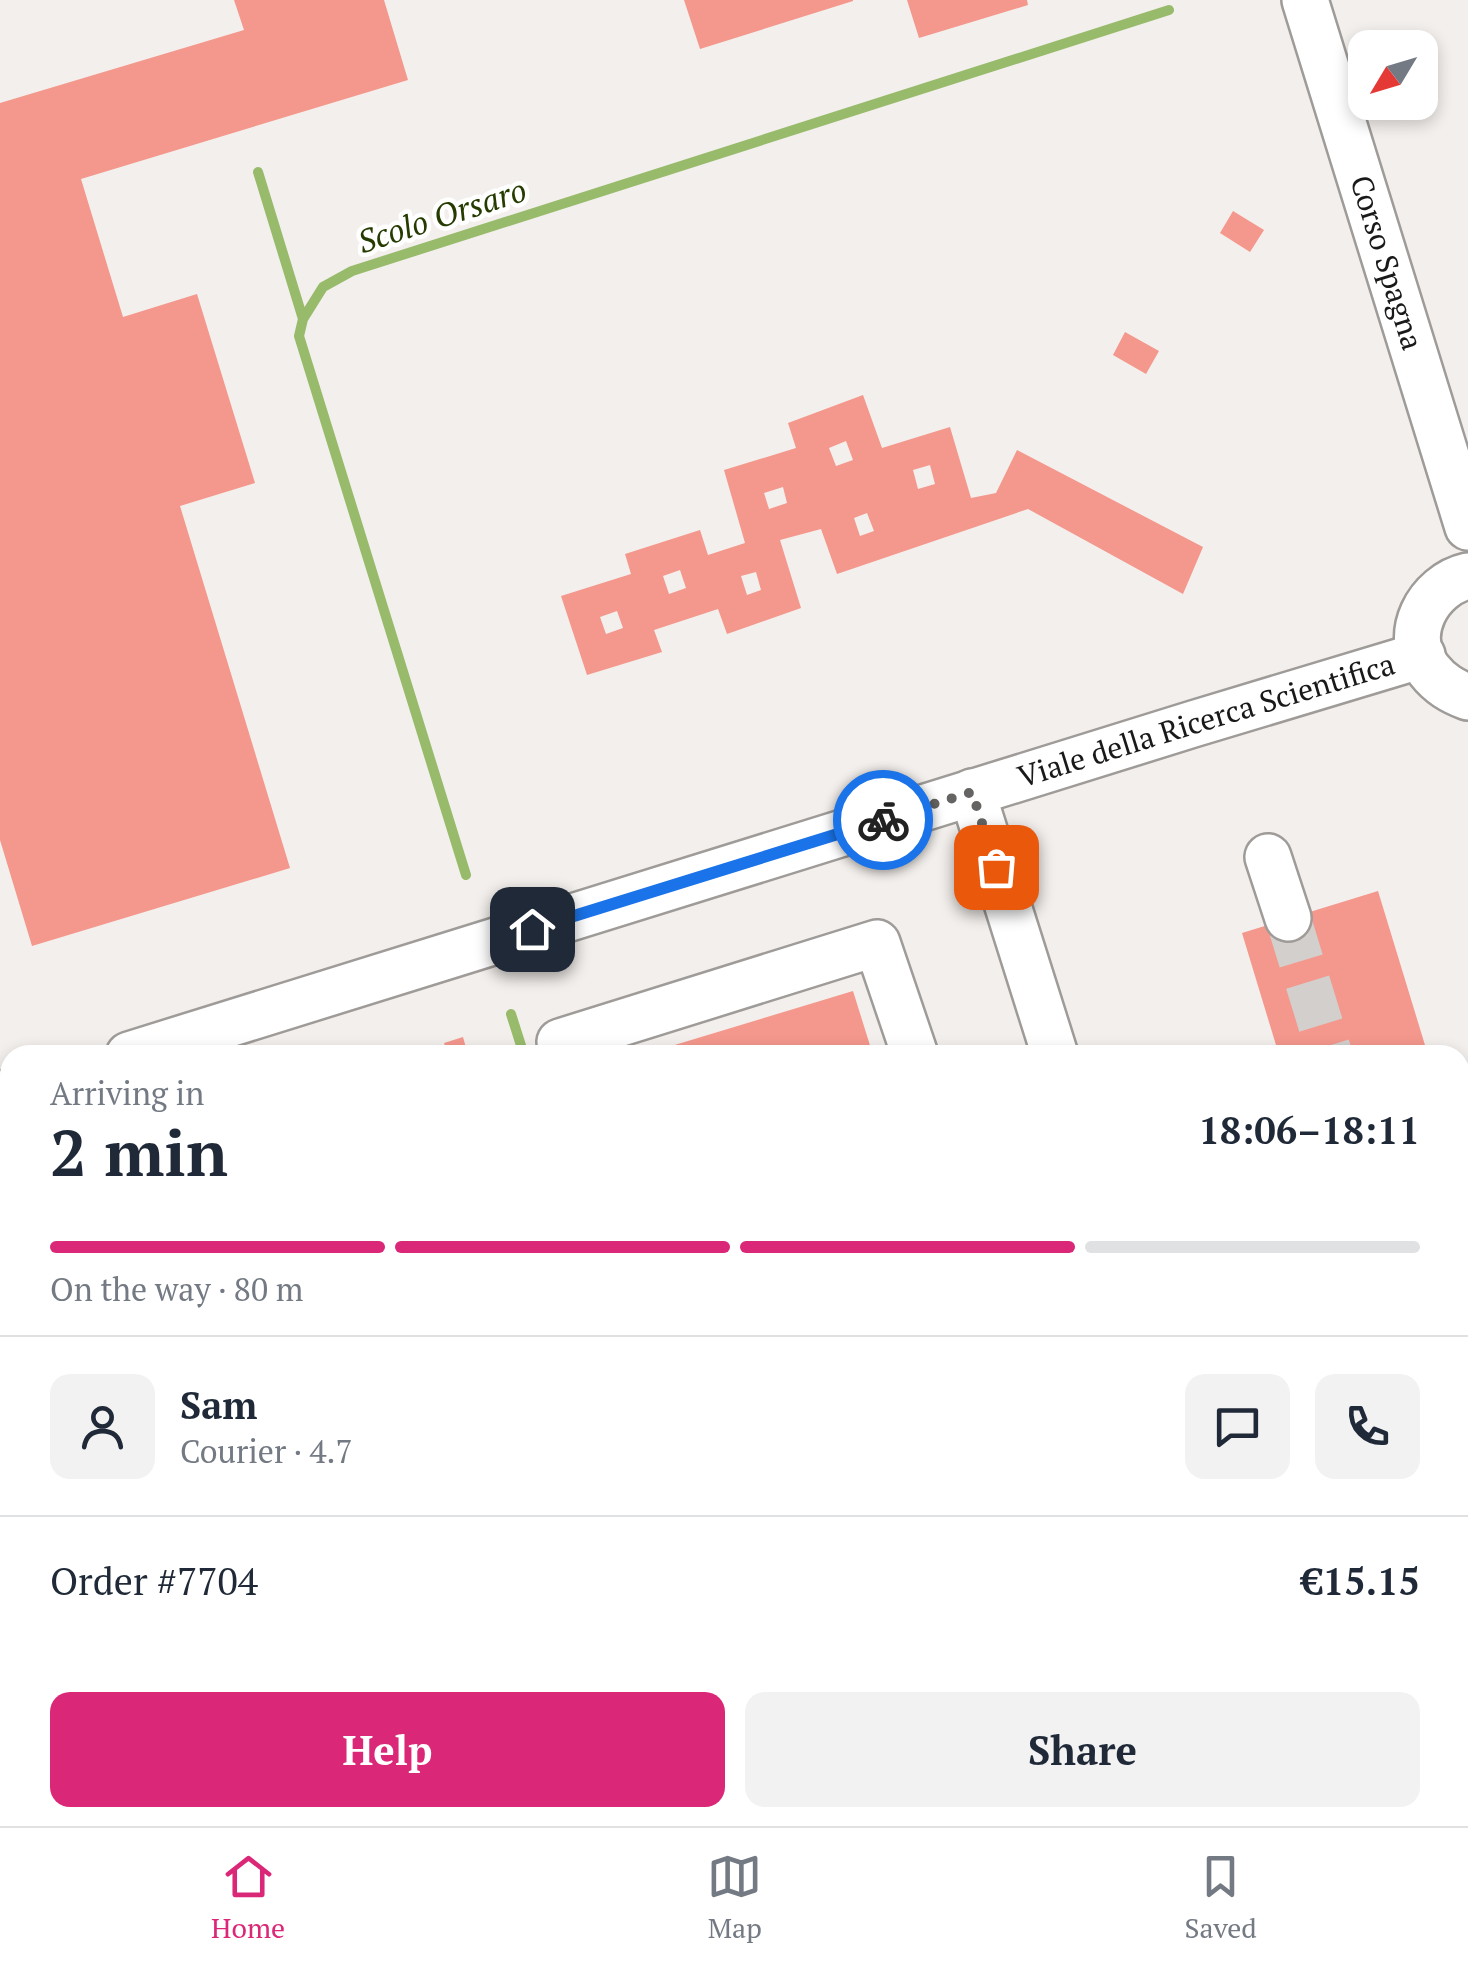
<!DOCTYPE html>
<html lang="en">
<head>
<meta charset="utf-8">
<style>
  :root { --surface:#fff; --page:#f2f2f3; --text:#1f2937; --muted:#747a83; --line:#e0e1e3; --accent:#db2777 }
  body { margin:0; font-family:"PT Serif",serif; background:var(--page); color:var(--text); height:100vh; display:flex; flex-direction:column; font-size:38px; white-space:nowrap }
  * { box-sizing:border-box; margin:0 }
  p { font-size:32px; color:var(--muted) }
  .icon { flex:none; width:55px; height:55px; fill:none; stroke:currentColor; stroke-width:2; stroke-linecap:round; stroke-linejoin:round }
  .map { position:relative; flex:1; overflow:hidden }
  .panel { position:absolute; left:0px; top:1045px; width:1470px; height:782px; display:flex; flex-direction:column; background:var(--surface); border-radius:30px 30px 0 0; box-shadow:0 5px 15px #0003 }
  .panel>* { flex:none }
  .needle { width:65px; rotate:232deg }
  .fabs { position:absolute; left:1348px; top:30px; display:grid; gap:20px }
  .fabs a { display:grid; place-items:center; width:90px; height:90px; border-radius:20px; background:var(--surface); box-shadow:0 5px 15px #0003; font-size:50px }
  .pin { position:absolute; display:grid; place-items:center; width:85px; height:85px; color:#fff; margin:-42px; border-radius:20px; box-shadow:0 5px 15px #0006 }
  .courier { position:absolute; display:grid; place-items:center; width:100px; height:100px; margin:-50px; border:8px solid #1a73e8; border-radius:50%; background:#fff; color:#222; box-shadow:0 2px 12px #0007 }
  .summary em { font-style:normal; font-weight:800 }
  .summary div { display:flex; flex-direction:column-reverse }
  .summary { display:flex; align-items:center; justify-content:space-between; height:170px; padding:0 50px }
  h1 { font-size:65px; font-weight:800; line-height:75px }
  .bar { display:grid; grid-template-columns:repeat(4,1fr); gap:15px 10px; align-content:center; height:120px; padding:0 50px }
  .bar i { height:12px; border-radius:8px; background:var(--line) }
  .bar .current { background:var(--accent) }
  .bar p { grid-column:span 4 }
  .line { display:flex; align-items:center; gap:25px; padding:0 50px; border-top:2px solid var(--line) }
  .line div { flex:1 }
  .round { display:grid; place-items:center; flex:none; width:105px; height:105px; border-radius:20px; background:var(--page) }
  .action { display:flex; gap:20px; margin-top:auto; padding:20px 50px }
  .action a { flex:1; height:115px; border-radius:20px; background:var(--accent); color:#fff; font-size:40px; font-weight:800; line-height:115px; text-align:center }
  .action a+a { background:var(--page); color:var(--text) }
  .tabs { display:flex; justify-content:space-around; align-items:center; height:140px; border-top:2px solid var(--line); background:var(--surface); font-size:28px; color:var(--muted) }
  .tabs a { display:grid; justify-items:center; gap:5px }
  .tabs .current { color:var(--accent) }
  .map>svg:first-child { display:block }
  .lines { fill:none; stroke-linecap:round; stroke-linejoin:round }
  .stream { stroke:#97bb6b; stroke-width:10 }
  .building { fill:#f4978c; fill-rule:evenodd }
  .minor-tunnel { stroke:#d2cfcc; stroke-width:45; stroke-dasharray:45 22; stroke-linecap:butt }
  .minor-casing { stroke:#9e9b98; stroke-width:50 }
  .minor { stroke:#fff; stroke-width:45 }
  .done { stroke:#666462; stroke-width:10; stroke-dasharray:0 18 }
  .route { stroke:#1a73e8; stroke-width:12 }
  .labels { text-anchor:middle; stroke-width:9; stroke-linejoin:round; paint-order:stroke }
  .street-label { font-size:30px; fill:#1a1918; stroke:#fff }
  .water-label { font-size:32px; font-style:italic; fill:#253b00; stroke:#fff }
</style>
</head>
<body>
<div class="map">
<svg width="1468" height="1826" viewBox="0 0 1468 1826">
  <rect width="100%" height="100%" fill="#f3efec"/>
  <g class="lines">
    <path class="stream" d="M258,172l45,147
      M466,875l-167,-539 4,-17 20,-32 29,-16 817,-261
      M511,1014l13,41
      M759,1818l3,8"/>
  </g>
  <path class="building" d="M234,0h150l24,80 -327,99 42,138 74,-23 58,189 -75,23 110,362 -258,78 -32,-106v-737l244,-73z
    M684,0h169v1l-153,48z
    M907,0h120l1,5 -109,33z
    M1233,211l31,19 -14,22 -30,-19z
    M1125,332l34,19 -13,23 -33,-19z
    M863,395l19,53 68,-21 21,71 25,-5 21,-43 186,97 -20,47 -155,-85 -191,65 -16,-45 -41,11 21,68 -74,26 -9,-25 -64,21 8,22 -75,23 -26,-79 70,-22 -6,-20 75,-24 8,25 37,-12 -21,-73 72,-22 -8,-25zM846,441l7,19 -17,6 -7,-18zM930,465l5,19 -17,5 -5,-19zM783,487l4,16 -18,6 -5,-16zM867,513l7,18 -14,5 -6,-18zM680,570l6,18 -17,6 -6,-18zM756,572l5,18 -14,5 -6,-19zM617,611l6,17 -17,6 -6,-17z
    M1378,891l50,164h-149l-37,-122z
    M853,991l20,64h-203l-2,-8z
    M463,1037l5,18h-20l-4,-12z
    M1468,1094v572l-8,2v-571z
    M10,1262v266l-10,3v-265z
    M10,1600v67l-10,3v-67z
    M10,1802v16h12l1,5 -23,3v-21z
    M371,1818h246l3,8h-246z
    M907,1818h204l2,8h-203z"/>
  <g class="lines">
    <path class="minor-tunnel" d="M1288,918l42,137
      M1460,1275l8,-2
      M1460,1475l8,26"/>
    <defs>
      <g id="minor">
        <path id="s1" d="M1305,0l163,527"/>
        <path d="M1468,576c-40,9 -67,59 -39,94 11,14 23,21 39,27"/>
        <path d="M972,792l83,263"/>
        <path d="M1268,857l20,61"/>
        <path id="s2" d="M129,1055l1064,-331 229,-69"/>
        <path d="M564,1055l-4,-13 317,-99 38,112"/>
        <path d="M0,1095l10,-3"/>
        <path d="M234,1818l3,8"/>
        <path d="M811,1818l2,8"/>
        <path d="M1170,1818l2,8"/>
        <path d="M1293,1818l3,8"/>
      </g>
    </defs>
    <use href="#minor" class="minor-casing"/>
    <use href="#minor" class="minor"/>
  </g>
  <g class="lines">
    <path class="done" d="M883,820l89,-28 24,75"/>
    <path class="route" d="M532,929l351,-109"/>
  </g>
  <g class="labels">
    <g class="street-label">
      <text dy="10" stroke="none"><textPath href="#s1" startOffset="275">Corso Spagna</textPath></text>
      <text dy="10" stroke="none"><textPath href="#s2" startOffset="1128">Viale della Ricerca Scientifica</textPath></text>
    </g>
    <g class="water-label">
      <text transform="translate(442 216) rotate(-18)" y="11">Scolo Orsaro</text>
    </g>
  </g>
</svg>
<div class="fabs">
<a><svg class="needle" viewBox="-14 -14 28 28"><path d="M0-13l5 13h-10z" fill="#e53935"/><path d="M0 13l5-13h-10z" fill="#747a83"/></svg></a>
</div>
<div class="pin" style="left:996px;top:867px;background:#ea580c"><svg class="icon" aria-label="bag" viewBox="0 0 24 24"><path d="M5 8h14l-1 12H6zM9 8a3 3 0 0 1 6 0"/></svg></div>
<div class="pin" style="left:532px;top:929px;background:#1f2937"><svg class="icon" aria-label="home" viewBox="0 0 24 24"><path d="M3 11l9-7 9 7M6 9v11h12V9"/></svg></div>
<div class="courier" style="left:883px;top:820px"><svg class="icon" aria-label="bike" viewBox="0 0 24 24"><circle cx="6" cy="16" r="4"/><circle cx="18" cy="16" r="4"/><path d="M6 16l4-8h5l3 8M10 8l3 8H6M13 5h3"/></svg></div>
<section class="panel">
<div class="summary"><div><h1>2 min</h1><p>Arriving in</p></div><em>18:06–18:11</em></div>
<div class="bar"><i class="current"></i><i class="current"></i><i class="current"></i><i></i><p>On the way · 80 m</p></div>
<div class="line" style="height:180px"><a class="round"><svg class="icon" aria-label="person" viewBox="0 0 24 24"><circle cx="12" cy="8" r="4"/><path d="M4 21q1-7 8-7t8 7"/></svg></a><div><b>Sam</b><p>Courier · 4.7</p></div><a class="round"><svg class="icon" aria-label="chat" viewBox="0 0 24 24"><path d="M4 5h16v11H9l-5 4z"/></svg></a><a class="round"><svg class="icon" aria-label="phone" viewBox="0 0 24 24"><path d="M5 4h4l2 5-3 2q2 4 5 5l2-3 5 2v4C11 20 4 13 5 4z"/></svg></a></div>
<div class="line" style="height:130px"><div>Order #7704</div><b>€15.15</b></div>
<div class="action"><a>Help</a><a>Share</a></div>
</section>
</div>
<nav class="tabs">
<a class="current"><svg class="icon" aria-label="home" viewBox="0 0 24 24"><path d="M3 11l9-7 9 7M6 9v11h12V9"/></svg>Home</a>
<a><svg class="icon" aria-label="map" viewBox="0 0 24 24"><path d="M3 6l6-2 6 2 6-2v14l-6 2-6-2-6 2zM9 4v14M15 6v14"/></svg>Map</a>
<a><svg class="icon" aria-label="saved" viewBox="0 0 24 24"><path d="M7 4h10v16l-5-4-5 4z"/></svg>Saved</a>
</nav>
</body>
</html>
